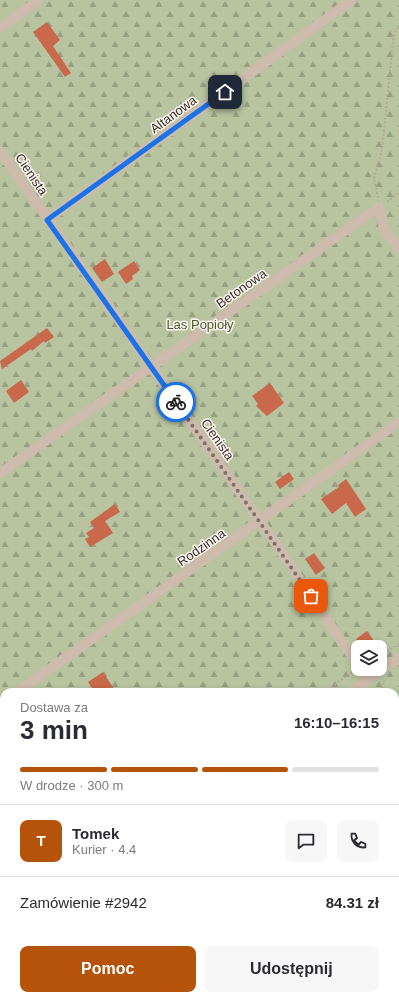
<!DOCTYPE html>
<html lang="pl">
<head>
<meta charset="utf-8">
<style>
  :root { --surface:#fff; --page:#f7f7f7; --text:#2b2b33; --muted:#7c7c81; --line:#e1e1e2; --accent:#b45309 }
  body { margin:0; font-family:Arial,sans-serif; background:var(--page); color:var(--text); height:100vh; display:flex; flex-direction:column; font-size:15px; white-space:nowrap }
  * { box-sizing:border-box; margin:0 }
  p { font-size:13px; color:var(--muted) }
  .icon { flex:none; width:22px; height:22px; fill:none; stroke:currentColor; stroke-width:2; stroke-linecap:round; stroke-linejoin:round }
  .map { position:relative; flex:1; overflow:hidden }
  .sheet { position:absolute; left:0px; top:688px; width:399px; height:312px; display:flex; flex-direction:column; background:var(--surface); border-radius:12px 12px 0 0; box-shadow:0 2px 6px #0003 }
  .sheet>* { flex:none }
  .tools { position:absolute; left:351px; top:640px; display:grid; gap:8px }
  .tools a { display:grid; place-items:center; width:36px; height:36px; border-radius:8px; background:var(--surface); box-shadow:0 2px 6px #0003; font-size:20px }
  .pin { position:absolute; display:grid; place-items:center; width:34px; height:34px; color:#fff; margin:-17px; border-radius:8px; box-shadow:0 2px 6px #0006 }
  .courier { position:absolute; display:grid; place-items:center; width:40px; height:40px; margin:-20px; border:3px solid #1a73e8; border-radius:50%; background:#fff; color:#222; box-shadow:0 1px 5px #0007 }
  .overview em { font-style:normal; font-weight:800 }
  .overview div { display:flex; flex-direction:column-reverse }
  .overview { display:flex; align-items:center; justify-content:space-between; height:68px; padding:0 20px }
  h1 { font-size:26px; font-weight:800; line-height:30px }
  .bar { display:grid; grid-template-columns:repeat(4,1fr); gap:6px 4px; align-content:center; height:48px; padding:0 20px }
  .bar i { height:5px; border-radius:3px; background:var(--line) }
  .bar .active { background:var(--accent) }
  .bar p { grid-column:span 4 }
  .line { display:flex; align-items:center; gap:10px; padding:0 20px; border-top:1px solid var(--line) }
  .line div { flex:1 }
  .round { display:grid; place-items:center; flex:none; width:42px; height:42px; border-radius:8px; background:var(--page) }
  .button { display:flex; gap:8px; margin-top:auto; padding:8px 20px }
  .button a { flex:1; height:46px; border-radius:8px; background:var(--accent); color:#fff; font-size:16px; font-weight:800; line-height:46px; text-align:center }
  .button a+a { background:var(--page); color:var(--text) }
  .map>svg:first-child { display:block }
  .forest { fill:url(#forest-firs); fill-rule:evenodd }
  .building { fill:#c8694b }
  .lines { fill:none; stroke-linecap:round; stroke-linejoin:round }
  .path { stroke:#b9a596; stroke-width:2; stroke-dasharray:2 2; stroke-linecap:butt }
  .minor { stroke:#cdbbac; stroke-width:10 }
  .done { stroke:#7c716b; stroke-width:4; stroke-dasharray:0 7.2 }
  .route { stroke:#1a73e8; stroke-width:5 }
  .labels { text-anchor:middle; stroke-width:3; stroke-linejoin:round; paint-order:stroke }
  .street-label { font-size:13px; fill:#3b302b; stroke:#fbf5ee }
  .park-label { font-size:13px; fill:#4a5a2e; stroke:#fbf5ee }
</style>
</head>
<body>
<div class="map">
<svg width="399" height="1000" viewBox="0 0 399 1000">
  <defs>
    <pattern id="forest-firs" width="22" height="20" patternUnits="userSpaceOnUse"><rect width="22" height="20" fill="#b8c4a0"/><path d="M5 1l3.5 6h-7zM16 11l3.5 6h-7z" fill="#97a083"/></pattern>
  </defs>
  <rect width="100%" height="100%" fill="#f4ebe1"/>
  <path class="forest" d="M0,0h399v892l-4,4v-204h-391v179l-4,1zM358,647h22v22h-22z"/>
  <path class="building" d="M47,22l13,18 -7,6 18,27 -6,4 -32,-45z
    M105,259l9,15 -12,8 -10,-14z
    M134,261l6,9 -8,6 1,3 -7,5 -8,-12z
    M47,328l7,9 -9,6 -1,-2 -12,10 -1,-2 -29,20 -2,-8z
    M21,380l8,12 -15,11 -8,-12z
    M270,383l14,20 -17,13 -11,-10 2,-2 -6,-8z
    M289,472l5,7 -14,10 -5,-7z
    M346,479l20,30 -11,8 -9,-14 -14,11 -11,-15 18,-12 -1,-2z
    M115,504l5,8 -15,9 8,12 -23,14 -5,-8 4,-2 -3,-4 8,-5 -4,-6z
    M314,553l11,15 -9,7 -11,-16z
    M367,631l7,10 -8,6h-4l-6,-8z
    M103,672l13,20h-21l-7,-10z"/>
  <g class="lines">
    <path class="path" d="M378,198l-4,-20 8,-28 12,-117 5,-7
      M387,202l12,-9
      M380,655l19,-11
      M325,692l27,-20
      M380,692l5,-12
      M395,731l4,5
      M395,977l4,-2
      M395,984l4,-3
      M214,1000v-4
      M344,1000l9,-4
      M365,1000l9,-4"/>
    <path class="minor" d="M0,28l39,-28
      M0,151l260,370 98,144
      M47,220l305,-220
      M0,473l379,-266 5,21 15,21
      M17,692l382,-270
      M350,692l49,-34
      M0,704l4,-3
      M0,890h4"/>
  </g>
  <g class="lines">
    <path class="done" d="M176,402l135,194"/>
    <path class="route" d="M176,402l-129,-182 178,-128"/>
  </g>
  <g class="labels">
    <g class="street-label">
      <text transform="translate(173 114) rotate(-36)" y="5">Altanowa</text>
      <text transform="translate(32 174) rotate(56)" y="5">Cienista</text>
      <text transform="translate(241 288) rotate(-35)" y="5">Betonowa</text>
      <text transform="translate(218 439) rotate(55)" y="5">Cienista</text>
      <text transform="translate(201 547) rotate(-35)" y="5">Rodzinna</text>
    </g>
    <g class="park-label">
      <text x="200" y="329">Las Popioły</text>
    </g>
  </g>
</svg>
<div class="tools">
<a><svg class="icon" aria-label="layers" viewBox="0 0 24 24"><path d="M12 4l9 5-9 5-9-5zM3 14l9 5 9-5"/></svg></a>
</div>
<div class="pin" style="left:311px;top:596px;background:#ea580c"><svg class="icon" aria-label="bag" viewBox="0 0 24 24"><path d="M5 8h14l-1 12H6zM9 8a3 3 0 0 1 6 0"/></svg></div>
<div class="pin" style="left:225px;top:92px;background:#1f2937"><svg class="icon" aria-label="home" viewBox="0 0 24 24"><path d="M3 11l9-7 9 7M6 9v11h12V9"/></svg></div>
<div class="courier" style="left:176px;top:402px"><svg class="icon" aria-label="bike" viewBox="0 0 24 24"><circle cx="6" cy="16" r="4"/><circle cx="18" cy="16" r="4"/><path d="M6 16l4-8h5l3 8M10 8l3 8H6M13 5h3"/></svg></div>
<section class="sheet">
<div class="overview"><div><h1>3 min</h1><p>Dostawa za</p></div><em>16:10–16:15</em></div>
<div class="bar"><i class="active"></i><i class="active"></i><i class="active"></i><i></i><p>W drodze · 300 m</p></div>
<div class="line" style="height:72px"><b class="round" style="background:var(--accent);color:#fff">T</b><div><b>Tomek</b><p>Kurier · 4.4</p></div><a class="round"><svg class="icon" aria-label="chat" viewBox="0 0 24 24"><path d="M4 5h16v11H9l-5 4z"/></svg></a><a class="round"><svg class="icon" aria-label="phone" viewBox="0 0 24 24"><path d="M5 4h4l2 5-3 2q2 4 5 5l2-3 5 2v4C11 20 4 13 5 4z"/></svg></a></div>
<div class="line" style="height:52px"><div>Zamówienie #2942</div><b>84.31 zł</b></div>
<div class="button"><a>Pomoc</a><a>Udostępnij</a></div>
</section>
</div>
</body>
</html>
